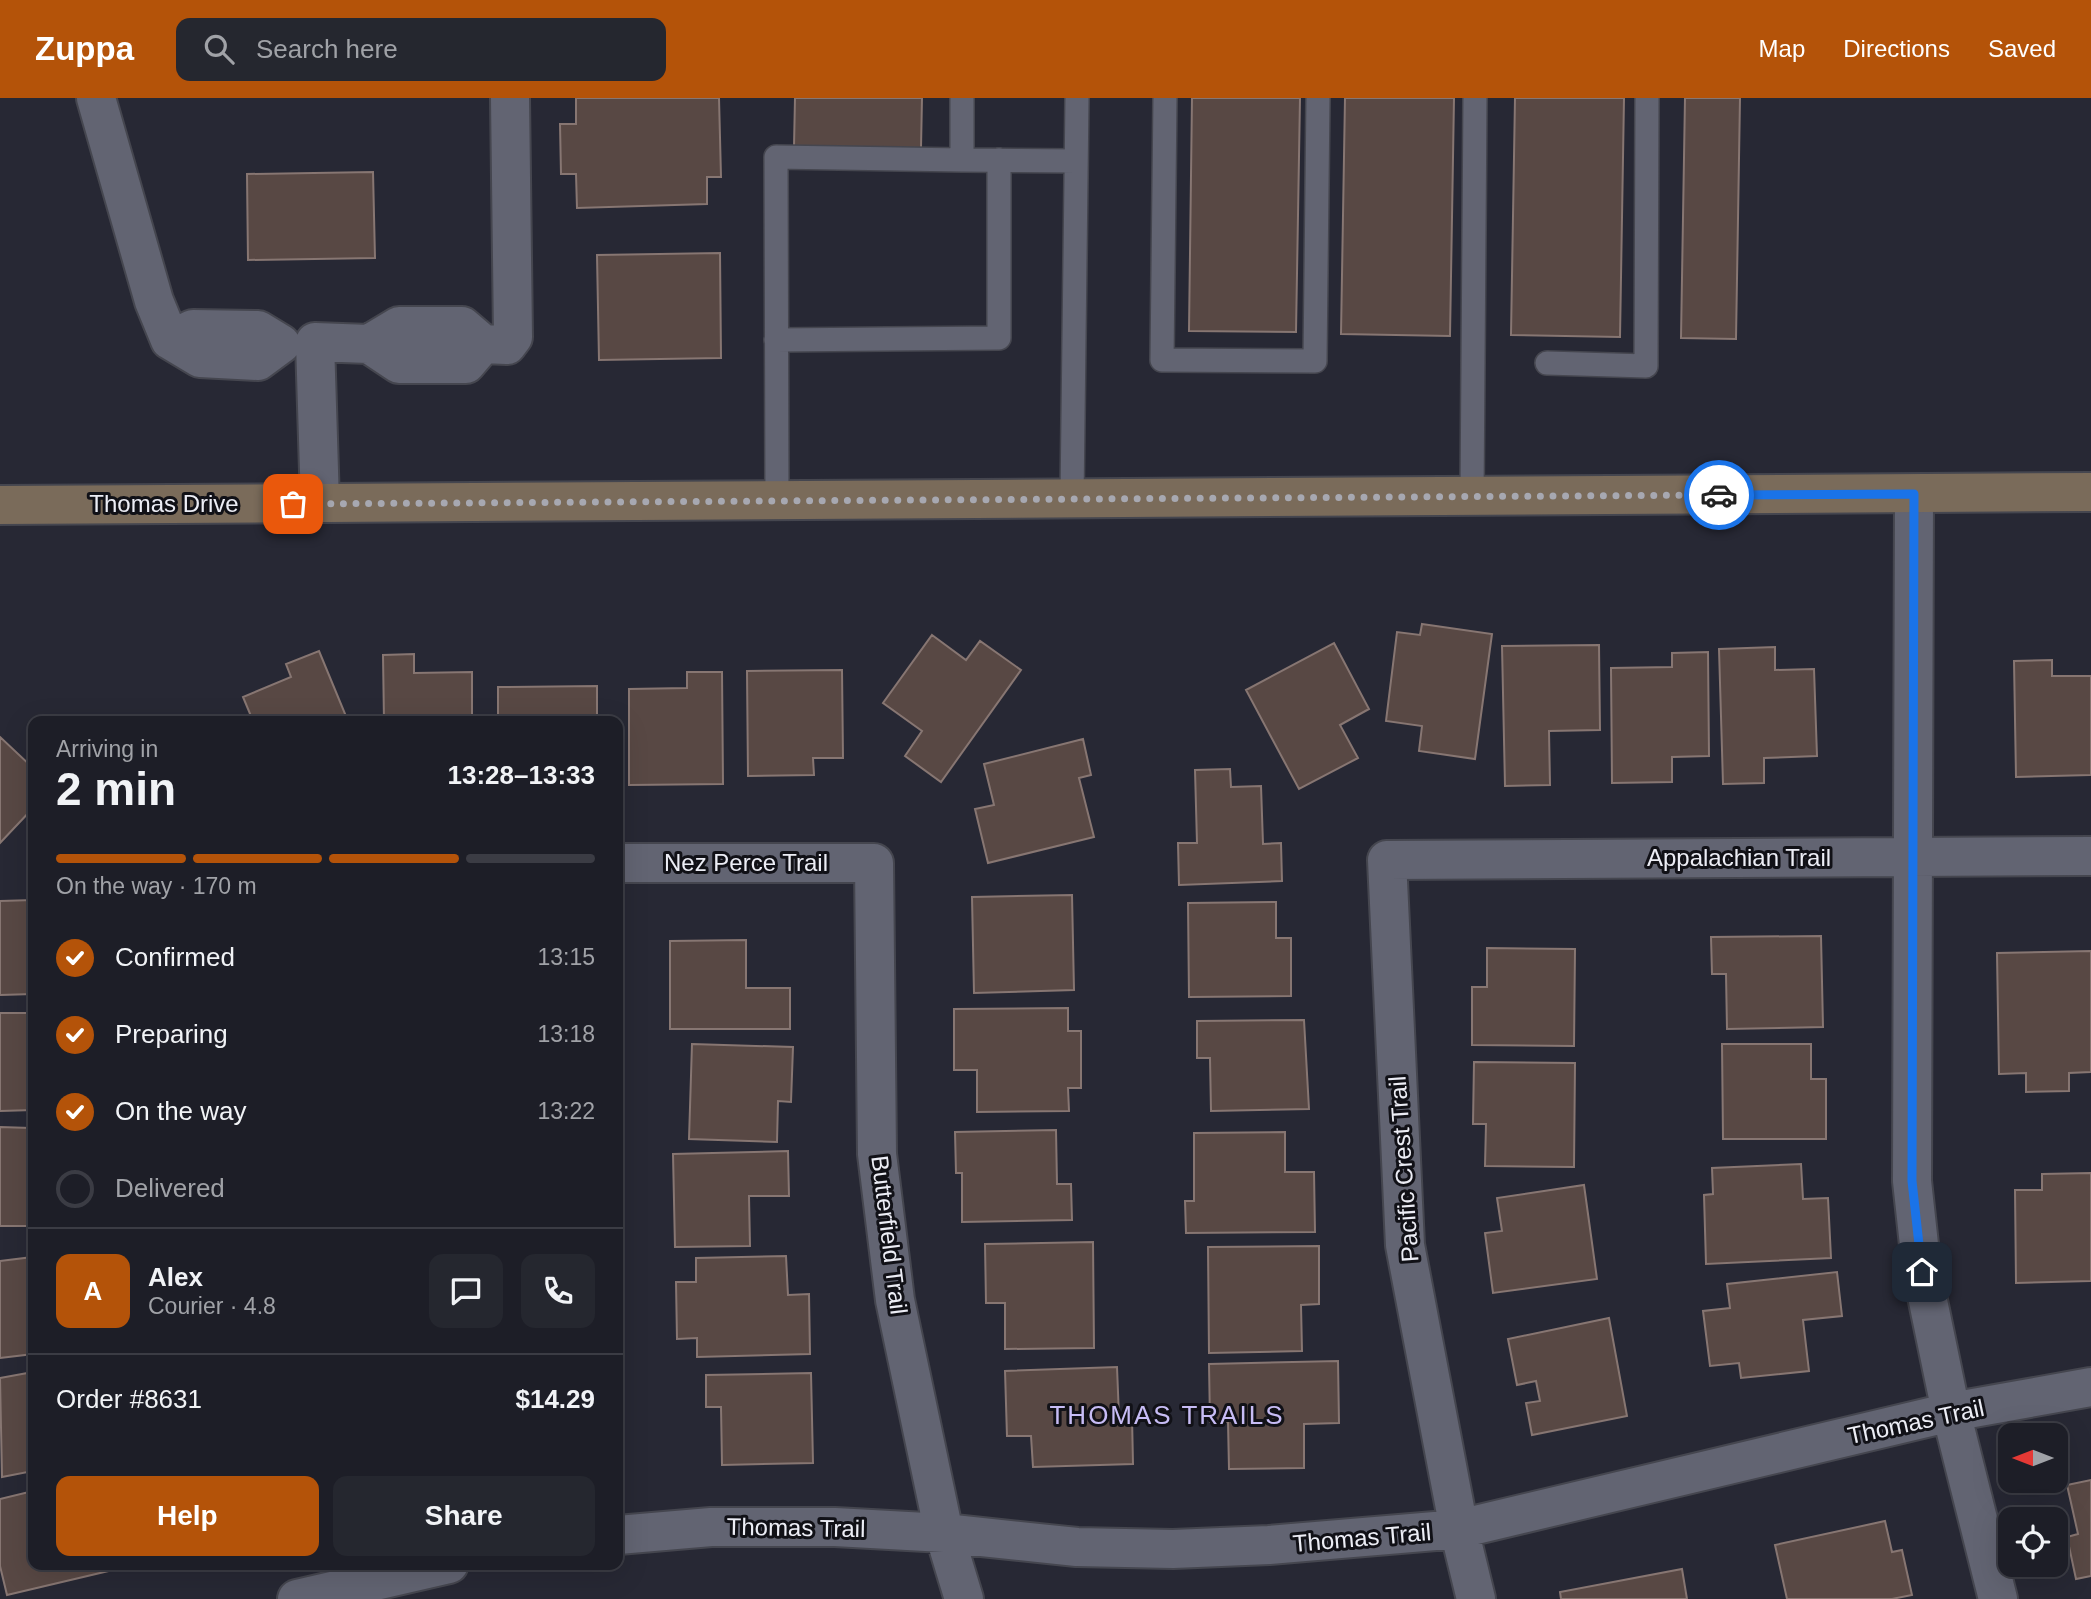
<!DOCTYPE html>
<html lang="en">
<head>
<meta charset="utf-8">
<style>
  :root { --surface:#1d1e27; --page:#25272f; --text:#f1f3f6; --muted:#a0a2a7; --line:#3b3c44; --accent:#b45309 }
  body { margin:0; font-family:Arial,sans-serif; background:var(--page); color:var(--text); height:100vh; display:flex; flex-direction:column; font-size:26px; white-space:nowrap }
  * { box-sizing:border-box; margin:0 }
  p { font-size:23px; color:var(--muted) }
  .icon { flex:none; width:38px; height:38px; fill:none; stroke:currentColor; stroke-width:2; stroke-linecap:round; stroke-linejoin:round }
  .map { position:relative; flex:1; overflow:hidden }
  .sheet { position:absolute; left:28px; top:618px; width:595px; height:854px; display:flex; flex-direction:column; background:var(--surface); border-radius:14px; box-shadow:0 7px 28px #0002,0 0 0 2px var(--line) }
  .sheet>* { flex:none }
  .needle { width:46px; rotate:270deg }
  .fabs { position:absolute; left:1998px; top:1325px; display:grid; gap:14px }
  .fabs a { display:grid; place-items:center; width:70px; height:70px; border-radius:14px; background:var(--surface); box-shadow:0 7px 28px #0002,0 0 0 2px var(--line); font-size:35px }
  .pin { position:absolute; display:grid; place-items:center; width:60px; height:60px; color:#fff; margin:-30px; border-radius:14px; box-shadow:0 4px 10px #0006 }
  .courier { position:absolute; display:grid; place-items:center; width:70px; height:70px; margin:-35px; border:5px solid #1a73e8; border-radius:50%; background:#fff; color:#222; box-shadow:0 2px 9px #0007 }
  .summary em { font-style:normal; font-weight:600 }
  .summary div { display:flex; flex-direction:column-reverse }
  .summary { display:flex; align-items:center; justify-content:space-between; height:119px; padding:0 28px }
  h1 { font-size:46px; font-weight:600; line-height:52px }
  .bar { display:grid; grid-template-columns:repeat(4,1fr); gap:10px 7px; align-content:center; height:84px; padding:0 28px }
  .bar i { height:9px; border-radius:5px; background:var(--line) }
  .bar .active { background:var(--accent) }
  .bar p { grid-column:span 4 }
  .line { display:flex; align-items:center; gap:18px; padding:0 28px; border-top:2px solid var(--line) }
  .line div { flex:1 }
  .round { display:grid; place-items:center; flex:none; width:74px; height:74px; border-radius:14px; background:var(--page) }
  ol { padding:0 28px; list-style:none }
  li { display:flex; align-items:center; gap:21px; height:77px }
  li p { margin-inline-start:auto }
  li .icon { padding:7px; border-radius:50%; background:var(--accent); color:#fff; stroke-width:4 }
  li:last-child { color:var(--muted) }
  li i { width:38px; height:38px; border:4px solid var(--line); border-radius:50% }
  .primary-button { display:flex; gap:14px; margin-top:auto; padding:14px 28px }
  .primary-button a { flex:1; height:80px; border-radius:14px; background:var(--accent); color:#fff; font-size:28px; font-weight:600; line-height:80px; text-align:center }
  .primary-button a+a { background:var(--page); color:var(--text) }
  header { display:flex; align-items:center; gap:42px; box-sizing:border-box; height:98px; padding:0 35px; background:var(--accent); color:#fff }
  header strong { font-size:33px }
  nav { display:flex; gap:38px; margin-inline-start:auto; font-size:24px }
  .search { width:490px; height:63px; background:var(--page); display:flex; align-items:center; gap:18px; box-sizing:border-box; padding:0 24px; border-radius:14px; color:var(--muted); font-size:26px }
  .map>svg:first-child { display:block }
  .building { fill:#584844; stroke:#877672; stroke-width:2 }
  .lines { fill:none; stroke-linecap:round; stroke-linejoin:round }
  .lane-casing { stroke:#45464f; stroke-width:26 }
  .street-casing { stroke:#45464f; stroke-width:42 }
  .secondary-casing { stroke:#45464f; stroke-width:42 }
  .lane { stroke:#626472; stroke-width:23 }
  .street { stroke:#626472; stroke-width:38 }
  .secondary { stroke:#7a6b5a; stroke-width:38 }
  .done { stroke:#a7a8b1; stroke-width:7; stroke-dasharray:0 12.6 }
  .route { stroke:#1a73e8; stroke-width:9 }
  .labels { text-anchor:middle; stroke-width:6; stroke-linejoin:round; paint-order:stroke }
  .street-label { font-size:24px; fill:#ecedf5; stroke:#111117 }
  .neighbourhood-label { font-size:26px; letter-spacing:2px; fill:#c7bcf5; stroke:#111117 }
</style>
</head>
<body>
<header>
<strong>Zuppa</strong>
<div class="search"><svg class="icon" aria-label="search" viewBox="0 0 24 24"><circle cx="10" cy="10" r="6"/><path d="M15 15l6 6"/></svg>Search here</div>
<nav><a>Map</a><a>Directions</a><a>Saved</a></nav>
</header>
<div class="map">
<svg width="2091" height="1501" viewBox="0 0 2091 1501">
  <rect width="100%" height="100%" fill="#272834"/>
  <path class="building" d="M576,0h143l2,79h-14v27l-130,4 -1,-34h-15l-1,-50h16z
    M795,0h127l-1,50 -127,-1z
    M1192,0h108l-4,234 -107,-1z
    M1345,0h109l-4,238 -109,-2z
    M1515,0h109l-4,239 -109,-2z
    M1685,0h55l-4,241 -55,-1z
    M373,74l2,86 -127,2 -1,-86z
    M720,155l1,105 -122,2 -2,-105z
    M1422,526l70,10 -17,125 -56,-8 3,-25 -36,-5 11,-89 23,3z
    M932,537l34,25 14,-19 41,29 -80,112 -36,-26 17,-25 -39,-28z
    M1334,545l35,66 -29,16 18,33 -59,31 -53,-99z
    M1599,547l1,85 -51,1 1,54 -45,1 -3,-140z
    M1775,549v23l39,-1 3,87 -53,2v25l-41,1 -4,-135z
    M319,553l29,70h-95l-10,-24 48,-20 -5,-13z
    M1708,554l1,104 -37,1v25l-60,1 -1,-115 61,-1v-14z
    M414,556v19l58,-1v49h-88l-1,-66z
    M2052,562v16h39v99l-75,2 -2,-116z
    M842,572l1,88h-30l1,17 -66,1 -1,-105z
    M687,574h35l1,112 -94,1v-96l58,-1z
    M597,588v35h-99v-34z
    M0,639l33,31v40l-33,35z
    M1083,641l8,36 -12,3 15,59 -106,26 -13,-54 19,-4 -10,-41z
    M1230,671l1,18 30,-1 2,58 18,-1 1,38 -103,4 -1,-42h19l-2,-73z
    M1072,797l2,95 -100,3 -2,-96z
    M33,802v94l-33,1v-94z
    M1276,804v36h15v58l-102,1 -1,-94z
    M1821,838l2,91 -96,2 -1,-55h-14l-1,-37z
    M746,842v48h44v41h-120v-88z
    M1487,850l88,1 -1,97 -102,-1v-58h15z
    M2091,853v121l-22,1v18l-43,1v-19l-27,1 -2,-121z
    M1068,910v23h13v57h-13l1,23 -92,1v-42h-23v-61z
    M0,915h33v97l-33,1z
    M1304,922l5,89 -98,2 -1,-53h-13v-37z
    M692,946l101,3 -2,55 -13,-1 -1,41 -88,-3z
    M1722,946h89v35h15v60h-103z
    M1474,964l101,1 -1,104 -89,-1 1,-42h-13z
    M0,1029l30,1 -2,98h-28z
    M1056,1032l1,54h14l1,36 -110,2v-49h-6l-1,-41z
    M1285,1034v40h29l1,60 -129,1 -1,-32h9v-68z
    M788,1053l1,45h-40l1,50 -75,1 -2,-93z
    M1801,1066l2,35 25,-1 3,60 -125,6 -2,-69 9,-1 -1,-26z
    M2091,1075v108l-75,2 -1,-93h27v-16z
    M1584,1087l13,94 -104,14 -8,-60 17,-2 -5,-33z
    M1093,1144l1,106 -89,1v-46h-19l-1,-59z
    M1319,1148v58l-18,1 1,46 -93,2 -1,-106z
    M786,1158l2,39 21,-1 1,60 -113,3v-19l-20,1 -1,-57h20v-24z
    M33,1159v97l-33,4v-97z
    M1837,1174l5,44 -39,4 6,51 -68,7 -2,-15 -29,3 -7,-55 27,-3 -3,-24z
    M1609,1220l18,98 -95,19 -6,-32 14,-2 -4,-20 -19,4 -9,-46z
    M1338,1263l1,62 -35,1v44l-75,1 -1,-47h-18l-1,-58z
    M1117,1269l2,50h13l1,47 -100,3 -2,-31h-24l-2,-65z
    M33,1274v99l-31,6 -2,-99z
    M811,1275l2,90 -91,2 -1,-58h-15v-32z
    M2091,1382v96l-15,3 -9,-42 11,-3 -11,-49z
    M33,1393v73l101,1 -127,30 -7,-29v-67z
    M1885,1423l7,31 10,-2 10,45 -20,4h-105l-12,-54z
    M1682,1471l5,30h-126l-1,-7z"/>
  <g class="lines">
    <defs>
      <path id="lane" d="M962,0v62l114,1
        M1165,0l-3,262 153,1 3,-263
        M776,242l223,-2v-178
        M1547,265l99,3 1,-268
        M1472,399l3,-399
        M1072,401l5,-401
        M777,403l-1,-344 186,3"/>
      <path id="street" d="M96,0l58,203 16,39
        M193,231l65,1 23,14 -23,17 -58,-3 -30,-18z
        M483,246l24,1 6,-8 -3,-239
        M1914,396l-2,687 10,91 29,140 47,187
        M320,405l-5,-161 54,2 30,20h67l17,-20 -21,-18h-63l-30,18
        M618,765h256l3,291 18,146 49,233 20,66
        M618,1437l93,-8h124l109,6 133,14 96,2 96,-4 190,-16 492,-117 140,-25
        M297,1501l152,-35
        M1476,1501l-17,-70 -54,-284 -18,-385 704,-4"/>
      <path id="secondary" d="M0,407l2091,-13"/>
    </defs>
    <use href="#lane" class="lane-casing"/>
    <use href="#street" class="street-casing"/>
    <use href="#secondary" class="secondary-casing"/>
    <use href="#lane" class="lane"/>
    <use href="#street" class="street"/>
    <use href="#secondary" class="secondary"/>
  </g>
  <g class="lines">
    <path class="done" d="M293,406l1426,-9"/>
    <path class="route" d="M1719,397l195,-1 -2,687 10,91"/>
  </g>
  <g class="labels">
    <g class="street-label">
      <text x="164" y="414">Thomas Drive</text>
      <text x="1739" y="768">Appalachian Trail</text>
      <text x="746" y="773">Nez Perce Trail</text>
      <text transform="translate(1404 1071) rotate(-94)" y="8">Pacific Crest Trail</text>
      <text transform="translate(889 1137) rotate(83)" y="8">Butterfield Trail</text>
      <text transform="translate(1916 1324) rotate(-12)" y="8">Thomas Trail</text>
      <text transform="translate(796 1430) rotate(1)" y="8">Thomas Trail</text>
      <text transform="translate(1362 1440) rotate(-5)" y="8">Thomas Trail</text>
    </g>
    <g class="neighbourhood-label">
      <text x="1167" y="1326">THOMAS TRAILS</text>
    </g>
  </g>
</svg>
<div class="fabs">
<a><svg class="needle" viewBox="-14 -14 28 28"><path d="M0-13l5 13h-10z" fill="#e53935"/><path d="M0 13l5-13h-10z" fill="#a0a2a7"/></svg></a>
<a><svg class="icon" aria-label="locate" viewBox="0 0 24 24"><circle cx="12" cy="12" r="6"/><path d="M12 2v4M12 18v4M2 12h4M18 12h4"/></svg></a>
</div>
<div class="pin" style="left:293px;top:406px;background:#ea580c"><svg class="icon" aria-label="bag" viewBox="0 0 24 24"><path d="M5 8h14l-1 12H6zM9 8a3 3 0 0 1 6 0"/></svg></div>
<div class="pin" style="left:1922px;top:1174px;background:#1f2937"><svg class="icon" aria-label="home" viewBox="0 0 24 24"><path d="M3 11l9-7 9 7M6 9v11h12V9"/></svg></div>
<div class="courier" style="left:1719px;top:397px"><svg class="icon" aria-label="car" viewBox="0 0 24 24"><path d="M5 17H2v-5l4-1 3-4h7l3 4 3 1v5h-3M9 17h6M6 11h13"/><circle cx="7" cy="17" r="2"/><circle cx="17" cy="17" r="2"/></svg></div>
<section class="sheet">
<div class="summary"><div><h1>2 min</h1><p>Arriving in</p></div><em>13:28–13:33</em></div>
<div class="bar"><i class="active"></i><i class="active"></i><i class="active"></i><i></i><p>On the way · 170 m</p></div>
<ol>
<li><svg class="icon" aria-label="check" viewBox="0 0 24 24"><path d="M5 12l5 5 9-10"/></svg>Confirmed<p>13:15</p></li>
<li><svg class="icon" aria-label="check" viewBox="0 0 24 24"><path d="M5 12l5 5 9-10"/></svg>Preparing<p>13:18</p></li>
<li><svg class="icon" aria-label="check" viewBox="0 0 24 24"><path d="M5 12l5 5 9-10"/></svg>On the way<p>13:22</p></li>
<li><i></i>Delivered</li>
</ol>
<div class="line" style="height:126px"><b class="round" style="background:var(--accent);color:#fff">A</b><div><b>Alex</b><p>Courier · 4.8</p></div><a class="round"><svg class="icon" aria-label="chat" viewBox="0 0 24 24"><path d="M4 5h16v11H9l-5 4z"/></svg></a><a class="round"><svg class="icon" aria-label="phone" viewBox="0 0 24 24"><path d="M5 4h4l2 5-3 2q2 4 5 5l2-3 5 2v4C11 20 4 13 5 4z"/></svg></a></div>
<div class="line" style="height:91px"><div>Order #8631</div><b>$14.29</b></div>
<div class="primary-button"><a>Help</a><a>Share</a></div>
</section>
</div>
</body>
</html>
